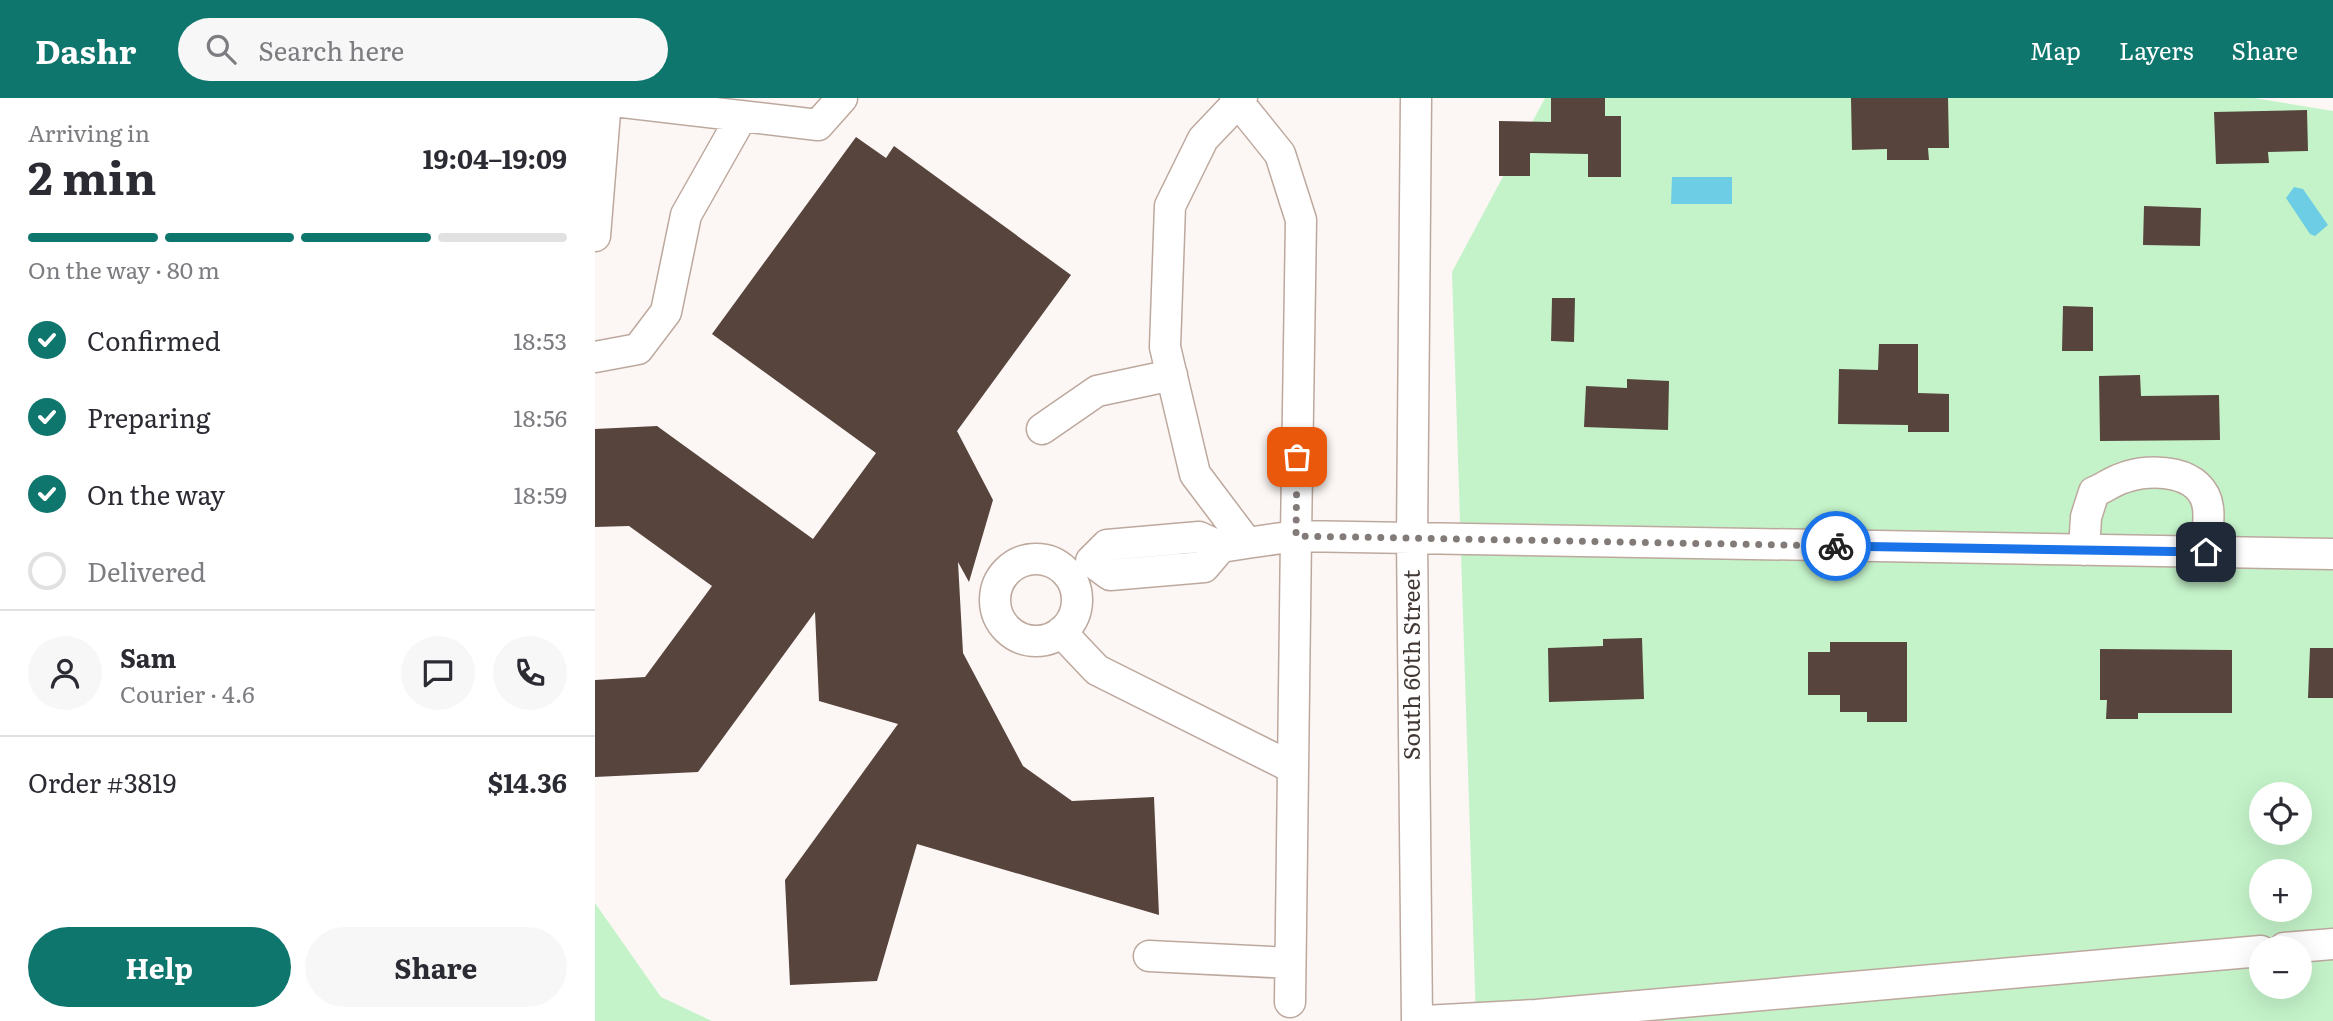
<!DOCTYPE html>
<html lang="en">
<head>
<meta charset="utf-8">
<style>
  :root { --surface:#fff; --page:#f7f7f7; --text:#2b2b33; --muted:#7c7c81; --line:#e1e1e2; --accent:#0f766e }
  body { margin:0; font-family:Literata,serif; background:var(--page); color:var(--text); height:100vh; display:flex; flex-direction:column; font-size:26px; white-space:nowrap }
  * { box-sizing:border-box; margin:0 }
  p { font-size:23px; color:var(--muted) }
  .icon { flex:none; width:38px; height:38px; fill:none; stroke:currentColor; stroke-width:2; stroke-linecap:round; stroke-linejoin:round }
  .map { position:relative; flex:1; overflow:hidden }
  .sheet { display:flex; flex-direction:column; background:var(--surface); width:595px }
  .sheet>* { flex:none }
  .fabs { position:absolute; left:1654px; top:684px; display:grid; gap:14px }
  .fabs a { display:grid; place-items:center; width:63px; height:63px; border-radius:50%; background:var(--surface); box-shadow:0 7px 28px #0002; font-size:35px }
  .pin { position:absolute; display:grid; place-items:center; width:60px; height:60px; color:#fff; margin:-30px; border-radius:14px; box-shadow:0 4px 10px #0006 }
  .courier { position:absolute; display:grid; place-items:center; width:70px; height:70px; margin:-35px; border:5px solid #1a73e8; border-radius:50%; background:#fff; color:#222; box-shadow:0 2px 9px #0007 }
  .head em { font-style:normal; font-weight:700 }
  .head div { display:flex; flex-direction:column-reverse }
  .head { display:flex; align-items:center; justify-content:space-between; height:119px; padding:0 28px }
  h1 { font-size:46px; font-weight:700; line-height:52px }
  .bar { display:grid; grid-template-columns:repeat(4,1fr); gap:10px 7px; align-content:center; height:84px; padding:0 28px }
  .bar i { height:9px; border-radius:5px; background:var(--line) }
  .bar .on { background:var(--accent) }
  .bar p { grid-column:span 4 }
  .line { display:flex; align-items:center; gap:18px; padding:0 28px; border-top:2px solid var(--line) }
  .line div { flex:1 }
  .round { display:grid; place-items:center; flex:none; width:74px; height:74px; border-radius:37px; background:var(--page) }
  ol { padding:0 28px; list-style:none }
  li { display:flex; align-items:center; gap:21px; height:77px }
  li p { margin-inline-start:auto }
  li .icon { padding:7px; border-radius:50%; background:var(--accent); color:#fff; stroke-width:4 }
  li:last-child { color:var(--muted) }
  li i { width:38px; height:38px; border:4px solid var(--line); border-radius:50% }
  .action { display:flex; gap:14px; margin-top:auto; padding:14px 28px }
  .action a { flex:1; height:80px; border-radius:42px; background:var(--accent); color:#fff; font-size:28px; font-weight:700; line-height:80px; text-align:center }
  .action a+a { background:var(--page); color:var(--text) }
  header { display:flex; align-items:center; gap:42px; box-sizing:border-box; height:98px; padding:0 35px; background:var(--accent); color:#fff }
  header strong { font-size:33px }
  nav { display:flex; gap:38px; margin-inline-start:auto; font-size:24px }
  .search { width:490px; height:63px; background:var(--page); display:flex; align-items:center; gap:18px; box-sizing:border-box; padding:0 24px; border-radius:38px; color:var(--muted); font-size:26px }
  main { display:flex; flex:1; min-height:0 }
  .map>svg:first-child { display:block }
  .green { fill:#c4f3c9; fill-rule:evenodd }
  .water { fill:#6dcde4 }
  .building { fill:#57443c }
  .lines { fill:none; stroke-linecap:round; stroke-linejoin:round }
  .minor-casing { stroke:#bda89e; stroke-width:33 }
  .minor { stroke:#fff; stroke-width:30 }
  .done { stroke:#827b78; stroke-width:7; stroke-dasharray:0 12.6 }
  .route { stroke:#1a73e8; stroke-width:9 }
  .labels { text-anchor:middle; stroke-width:7; stroke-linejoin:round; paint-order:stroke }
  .street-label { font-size:23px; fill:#413834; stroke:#fff }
</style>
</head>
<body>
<header>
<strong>Dashr</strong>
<div class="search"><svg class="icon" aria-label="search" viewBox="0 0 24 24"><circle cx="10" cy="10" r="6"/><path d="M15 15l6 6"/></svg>Search here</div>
<nav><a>Map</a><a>Layers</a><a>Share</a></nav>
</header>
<main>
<section class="sheet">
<div class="head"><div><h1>2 min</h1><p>Arriving in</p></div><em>19:04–19:09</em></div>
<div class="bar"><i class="on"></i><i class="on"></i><i class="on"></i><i></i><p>On the way · 80 m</p></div>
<ol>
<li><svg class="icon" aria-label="check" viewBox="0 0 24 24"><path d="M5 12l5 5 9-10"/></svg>Confirmed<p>18:53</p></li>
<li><svg class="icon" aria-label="check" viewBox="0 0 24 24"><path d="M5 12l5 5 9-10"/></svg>Preparing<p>18:56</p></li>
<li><svg class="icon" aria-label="check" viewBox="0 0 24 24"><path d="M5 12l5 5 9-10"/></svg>On the way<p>18:59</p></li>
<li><i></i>Delivered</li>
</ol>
<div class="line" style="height:126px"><a class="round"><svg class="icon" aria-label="person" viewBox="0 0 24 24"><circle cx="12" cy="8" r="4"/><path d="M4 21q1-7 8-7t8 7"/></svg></a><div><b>Sam</b><p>Courier · 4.6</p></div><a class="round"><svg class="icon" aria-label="chat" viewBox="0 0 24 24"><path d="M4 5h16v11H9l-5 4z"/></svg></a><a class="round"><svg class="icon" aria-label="phone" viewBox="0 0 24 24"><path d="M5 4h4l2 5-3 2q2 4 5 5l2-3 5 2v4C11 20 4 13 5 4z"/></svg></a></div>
<div class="line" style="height:91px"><div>Order #3819</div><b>$14.36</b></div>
<div class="action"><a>Help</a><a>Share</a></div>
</section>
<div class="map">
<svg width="1738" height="923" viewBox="0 0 1738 923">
  <rect width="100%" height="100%" fill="#fcf7f5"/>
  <path class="green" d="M950,0h709l79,13v910h-857l-24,-749zM1666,696h38v39h-38zM1666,774h38v38h-38zM1666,850h38v39h-38z
    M0,805l66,94 51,24h-117z"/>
  <path class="water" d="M1077,79h60v27h-61z
    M1699,89l9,2 25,36 -13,11 -5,-2 -24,-36z"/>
  <path class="building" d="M956,0h54v18h16v61h-33v-23l-58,-1v23h-31v-55l52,1z
    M1256,0h97l1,50h-21l1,12h-42v-11l-35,1z
    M1712,12l1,41 -40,1 1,11 -53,1 -2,-52z
    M261,39l30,21 8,-12 177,129 -114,156 36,69 -24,82 -11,-20 5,91 60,113 49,35 82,-4 5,118 -242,-71 -40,137 -87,4 -5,-105 113,-156 -79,-23 -4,-89 -117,160 -103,5v-97l50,-3 67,-91 -83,-60 -34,1v-98l62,-3 156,113 63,-86 -164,-119z
    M1549,108l57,2 -1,38 -57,-1z
    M957,200h23l-1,44 -23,-1z
    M1468,208l30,1v44h-31z
    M1284,246h39v49l31,1v38h-41v-7l-70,-1 1,-55 39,1z
    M1545,277l1,21 78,-1 1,45 -120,1 -1,-65z
    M1032,281l42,2 -1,49 -84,-3 2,-41 41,2z
    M1047,540l2,61 -95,3 -1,-54 55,-2v-7z
    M1235,544h77v80h-40v-10h-27v-17h-32v-43h22z
    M1715,550h23v50h-25z
    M1505,551l132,1v63h-94v6h-32l1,-19h-7z"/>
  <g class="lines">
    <defs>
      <path id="minor" d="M640,0l45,56 21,66 -5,316 1037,18
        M647,0l-39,41 -33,67 -5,141 30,127 52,69 49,-7 -6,466
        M821,0l-4,441 5,482
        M0,1l223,26 24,-27
        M0,138l11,-136
        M0,259l43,-8 28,-37 20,-97 56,-99
        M447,331l55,-38 75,-16
        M626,449l-17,20 -94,8 -19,-14 16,-16 92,-8 22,10 26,-4
        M1489,452l2,-33 8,-25c10,-4 19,-11 29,-14 28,-11 81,-8 85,30 2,14 -2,30 -2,44
        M400 502a41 41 0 1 1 82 0a41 41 0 1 1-82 0Z
        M466,534l36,38 196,98
        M1689,850l49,-4
        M554,858l141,7
        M829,923l112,-6 725,-64"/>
    </defs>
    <use href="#minor" class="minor-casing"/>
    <use href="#minor" class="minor"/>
  </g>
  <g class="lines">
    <path class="done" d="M702,359l-1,79 540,10"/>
    <path class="route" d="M1241,448l370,6"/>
  </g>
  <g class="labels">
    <g class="street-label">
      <text transform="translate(817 567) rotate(-90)" y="8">South 60th Street</text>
    </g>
  </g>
</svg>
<div class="fabs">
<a><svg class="icon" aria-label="locate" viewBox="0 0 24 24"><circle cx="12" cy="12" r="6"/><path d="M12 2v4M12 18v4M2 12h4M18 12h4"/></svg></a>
<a>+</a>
<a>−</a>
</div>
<div class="pin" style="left:702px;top:359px;background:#ea580c"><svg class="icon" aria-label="bag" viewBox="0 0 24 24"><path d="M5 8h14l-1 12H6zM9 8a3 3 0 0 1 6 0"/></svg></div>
<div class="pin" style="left:1611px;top:454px;background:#1f2937"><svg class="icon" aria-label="home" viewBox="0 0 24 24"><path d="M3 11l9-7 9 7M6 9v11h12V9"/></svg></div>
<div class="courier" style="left:1241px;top:448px"><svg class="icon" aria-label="bike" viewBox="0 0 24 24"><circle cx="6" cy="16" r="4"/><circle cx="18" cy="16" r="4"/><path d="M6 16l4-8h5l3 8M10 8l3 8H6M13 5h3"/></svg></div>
</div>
</main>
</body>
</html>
